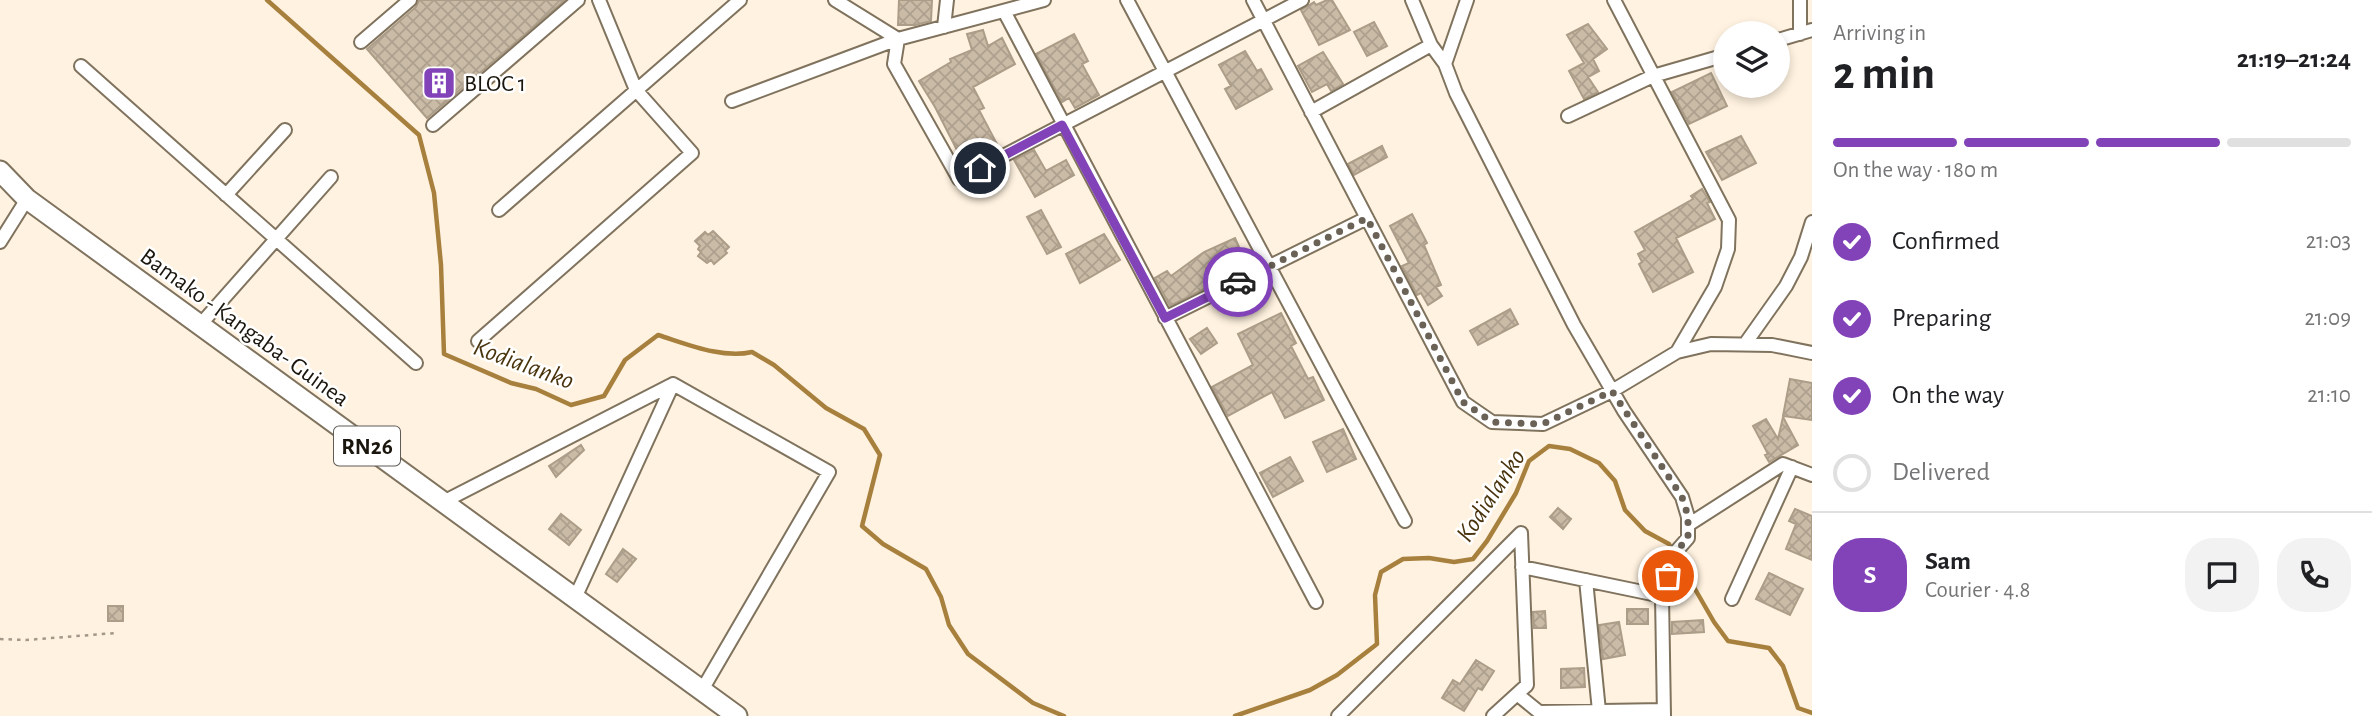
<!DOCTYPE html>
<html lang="en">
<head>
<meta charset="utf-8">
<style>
  :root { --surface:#fff; --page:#f2f2f2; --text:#202124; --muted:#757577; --line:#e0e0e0; --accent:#8343b8 }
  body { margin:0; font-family:"Alegreya Sans",sans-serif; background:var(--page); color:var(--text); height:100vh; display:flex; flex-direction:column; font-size:26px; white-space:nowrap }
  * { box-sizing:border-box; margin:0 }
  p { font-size:23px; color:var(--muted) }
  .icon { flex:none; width:38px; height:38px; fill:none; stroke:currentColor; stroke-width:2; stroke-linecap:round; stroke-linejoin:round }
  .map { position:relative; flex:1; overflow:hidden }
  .sheet { display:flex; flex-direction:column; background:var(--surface); width:560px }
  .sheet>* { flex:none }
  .tools { position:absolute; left:1713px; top:21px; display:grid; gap:14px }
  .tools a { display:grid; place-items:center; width:77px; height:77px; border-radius:50%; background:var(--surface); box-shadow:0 4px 10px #0003; font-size:35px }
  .pin { position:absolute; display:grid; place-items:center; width:60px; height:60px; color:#fff; margin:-30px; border:4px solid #fff; border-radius:50%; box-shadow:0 2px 7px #0007 }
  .courier { position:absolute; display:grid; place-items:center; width:70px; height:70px; margin:-35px; border:5px solid #8343b8; border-radius:50%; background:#fff; color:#222; box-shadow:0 2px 9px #0007 }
  .summary em { font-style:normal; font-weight:600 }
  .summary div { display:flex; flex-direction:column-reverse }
  .summary { display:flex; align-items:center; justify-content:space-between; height:119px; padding:0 21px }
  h1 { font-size:46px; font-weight:600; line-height:52px }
  .bar { display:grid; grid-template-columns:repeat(4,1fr); gap:10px 7px; align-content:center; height:84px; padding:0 21px }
  .bar i { height:9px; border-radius:5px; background:var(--line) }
  .bar .selected { background:var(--accent) }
  .bar p { grid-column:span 4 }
  .line { display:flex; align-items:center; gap:18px; padding:0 21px; border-top:2px solid var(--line) }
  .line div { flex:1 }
  .round { display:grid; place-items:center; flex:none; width:74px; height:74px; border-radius:28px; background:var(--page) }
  ol { padding:0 21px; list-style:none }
  li { display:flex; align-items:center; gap:21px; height:77px }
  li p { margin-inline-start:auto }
  li .icon { padding:7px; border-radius:50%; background:var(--accent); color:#fff; stroke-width:4 }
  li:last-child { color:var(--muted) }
  li i { width:38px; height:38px; border:4px solid var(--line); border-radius:50% }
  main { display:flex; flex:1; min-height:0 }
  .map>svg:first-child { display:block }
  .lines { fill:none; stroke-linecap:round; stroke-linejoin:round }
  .stream { stroke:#a8803e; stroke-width:4.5 }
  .building { fill:url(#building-cross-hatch); stroke:#ab9d88; stroke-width:2 }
  .minor-casing { stroke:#80735e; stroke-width:16 }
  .primary-casing { stroke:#80735e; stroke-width:23 }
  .path { stroke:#a2988a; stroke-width:2.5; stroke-dasharray:3.5 5; stroke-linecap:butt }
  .minor { stroke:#fff; stroke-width:12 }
  .primary { stroke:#fff; stroke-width:19 }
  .done { stroke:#6a6257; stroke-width:7; stroke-dasharray:0 12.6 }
  .route { stroke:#8343b8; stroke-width:9 }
  .labels { text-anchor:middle; stroke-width:5; stroke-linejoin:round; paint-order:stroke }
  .shield { fill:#fff; stroke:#5f5b56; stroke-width:2 }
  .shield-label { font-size:23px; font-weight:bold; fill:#1a150d }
  .poi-label { font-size:24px; fill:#1a150d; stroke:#fff; text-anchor:start }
  .street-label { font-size:24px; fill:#1a150d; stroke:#fff }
  .water-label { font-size:26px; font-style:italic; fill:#4a340d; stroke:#fff }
</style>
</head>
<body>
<main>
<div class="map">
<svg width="1812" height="716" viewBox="0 0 1812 716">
  <defs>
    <pattern id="building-cross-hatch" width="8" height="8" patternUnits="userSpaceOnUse" patternTransform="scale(1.75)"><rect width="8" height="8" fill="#cabba6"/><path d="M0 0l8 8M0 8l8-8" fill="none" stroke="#ada08e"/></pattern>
  </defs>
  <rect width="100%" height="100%" fill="#fff2e0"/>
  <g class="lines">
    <path class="stream" d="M267,0l152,135 15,58 7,72 3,89 67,29 25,6 35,16 33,-9 21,-36 33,-25c29,9 64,24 94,17l22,13 52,43 38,21 16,26 -18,71 21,18 43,25 15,28 8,28 19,29 65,49 31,13
      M1235,716l75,-26 27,-15 40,-31 -2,-49 6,-23 22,-13 26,-1 25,4 19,-3 14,-18 29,-48 13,-32 20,-15 21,3 29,14 16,18 10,29 20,21 24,13 45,78 14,19 41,7 14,18 15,42 14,5"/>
  </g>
  <path class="building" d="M419,0h146l-138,118 -60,-69 49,-42z
    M899,0h33l-1,21 -16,4h-17z
    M1327,0h5l18,30 -31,15 -18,-35 13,-8 2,3z
    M1374,22l13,24 -20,10 -13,-24z
    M1588,24l19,25 -14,10 6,12 -11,6 10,15 -14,7 -15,-28 15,-8 -17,-28z
    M983,30l5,16 14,-8 13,26 -42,23 11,21 -5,2 18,34 -34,18 -28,-55 -16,-26 32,-19 -1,-3 22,-9 -5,-16z
    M1074,34l14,27 -6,3 17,31 -24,13 -6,-10 -7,4 -26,-48z
    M1245,51l12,20 4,-2 11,20 -36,20 -11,-20 6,-3 -12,-21z
    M1323,52l20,32 -12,7 -4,-7 -15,8 -14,-26z
    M1711,73l16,33 -38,18 -17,-32z
    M1741,136l15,27 -34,17 -16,-28z
    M1382,146l5,11 -33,18 -6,-11z
    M1034,150l12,21 20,-11 8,15 -39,22 -21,-37z
    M1702,189l8,13 -3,1 8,16 -39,19 17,34 -40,20 -14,-28 3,-2 -4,-8 7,-4 -10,-18 58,-33 -2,-3z
    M1041,210l20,37 -14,7 -20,-37z
    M1412,214l15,29 -3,2 17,40 -5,2 6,9 -14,9 -7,-12 -4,2 -15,-29 7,-3 -19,-37z
    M713,231l16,16 -4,4 2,2 -13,11 -3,-4 -4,3 -9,-7 3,-4 -3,-3 2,-3 -5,-5 10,-9 3,3z
    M1104,234l16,26 -40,23 -14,-29z
    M1235,238l13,29 -78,39 -15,-28 12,-7 4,5 33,-24z
    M1510,309l8,15 -40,21 -8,-14z
    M1281,313l15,30 -5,3 17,33 5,-2 11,23 -39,18 -13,-26 -44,24 -16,-29 41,-22 -15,-31z
    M1207,328l10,15 -16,11 -11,-15z
    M1790,379l22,4v37l-29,-4z
    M1783,417l15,28 -29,17 -4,-7 3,-1 -15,-28 13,-7 12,20z
    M1343,429l13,30 -29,13 -14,-30z
    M581,445l3,5 -28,27 -7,-11z
    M1290,457l13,24 -30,16 -13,-24z
    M1558,508l13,11 -8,10 -13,-12z
    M1795,509l17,7v44l-26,-11 10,-25 -7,-3z
    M561,514l20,16 -12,15 -20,-16z
    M623,549l13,10 -19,23 -11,-8z
    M1769,573l34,16 -13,26 -34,-16z
    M108,606h15v15h-15z
    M1627,609h21v15h-21z
    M1545,611l1,17h-12l-1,-16z
    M1703,620l1,12 -32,2v-12z
    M1619,622l6,33 -22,4 -4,-34z
    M1476,660l18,11 -12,19 -4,-2 -14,23 -22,-13 11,-18 7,4z
    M1584,668l1,19 -24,1v-19z"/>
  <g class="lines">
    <defs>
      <path id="minor" d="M835,0l63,39
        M1127,0l278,521
        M1253,0l210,402 29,20 51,2 69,-33 65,-39 34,-8 61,1 40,8
        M1412,0l19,45 14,19
        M1467,0l-22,64 11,29 118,232 50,86 58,86 6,20v21l-15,17 -11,41 2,120
        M1614,0l115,220 -1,29 -13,38 -38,65
        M1800,0v34
        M1004,11l312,591
        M944,27l3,-27
        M898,39l-4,25 65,115 343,-179
        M1778,40l34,-10
        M361,42l49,-42
        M81,66l335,297
        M732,101l166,-62 146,-39
        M1311,112l120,-67
        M1568,116l85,-40 73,-21
        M433,125l145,-125
        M226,195l59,-65
        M499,210l241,-210
        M0,242l27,-43
        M1165,318l202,-100
        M200,325l131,-148
        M478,341l214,-188 -56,-63 -37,-90
        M1745,344l41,-58 15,-29 11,-35
        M673,384l156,88 -127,218
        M443,502l230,-118
        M1688,525l95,-61 29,11
        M1522,567l140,29
        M1586,580l13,131
        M575,598l98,-214
        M1732,599l60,-132
        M1517,694l22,18 125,-2
        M1338,716l183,-183
        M1493,716l34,-31 -6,-152"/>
      <path id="primary" d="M0,171l27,28 710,517"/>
    </defs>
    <use href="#minor" class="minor-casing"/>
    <use href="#primary" class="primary-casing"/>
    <path class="path" d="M0,639l26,1 90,-7"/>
    <use href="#minor" class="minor"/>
    <use href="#primary" class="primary"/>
  </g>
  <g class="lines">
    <path class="done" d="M1238,282l129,-64 96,184 29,20 51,2 69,-33 70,106 6,19v22l-15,17 -5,21"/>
    <path class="route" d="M980,168l82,-43 103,193 73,-36"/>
  </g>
  <defs>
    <symbol id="building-square" viewBox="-11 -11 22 22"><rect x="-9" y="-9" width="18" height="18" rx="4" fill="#8343b8" stroke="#fff"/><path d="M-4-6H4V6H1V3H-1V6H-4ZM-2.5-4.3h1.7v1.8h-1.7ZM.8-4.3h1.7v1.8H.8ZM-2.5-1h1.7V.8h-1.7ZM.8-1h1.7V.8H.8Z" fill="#fff"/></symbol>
  </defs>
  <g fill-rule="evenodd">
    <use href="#building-square" x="420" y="64" width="38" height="38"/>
  </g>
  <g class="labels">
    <rect class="shield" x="334" y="426.5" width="66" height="39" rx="5"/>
    <g class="shield-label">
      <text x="367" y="454">RN26</text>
    </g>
    <g class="poi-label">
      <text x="464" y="91">BLOC 1</text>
    </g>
    <g class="street-label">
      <text transform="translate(245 327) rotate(36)" y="8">Bamako - Kangaba- Guinea</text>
    </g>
    <g class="water-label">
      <text transform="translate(524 363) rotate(20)" y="9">Kodialanko</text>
      <text transform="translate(1490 495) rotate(-57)" y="9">Kodialanko</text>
    </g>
  </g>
</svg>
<div class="tools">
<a><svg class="icon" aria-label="layers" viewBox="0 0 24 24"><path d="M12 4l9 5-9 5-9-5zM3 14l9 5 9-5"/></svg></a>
</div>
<div class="pin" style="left:1668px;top:576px;background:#ea580c"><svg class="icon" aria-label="bag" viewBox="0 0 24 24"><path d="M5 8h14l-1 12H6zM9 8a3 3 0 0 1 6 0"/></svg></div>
<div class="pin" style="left:980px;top:168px;background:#1f2937"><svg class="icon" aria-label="home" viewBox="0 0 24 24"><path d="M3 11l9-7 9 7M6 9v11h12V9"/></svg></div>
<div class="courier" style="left:1238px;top:282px"><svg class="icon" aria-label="car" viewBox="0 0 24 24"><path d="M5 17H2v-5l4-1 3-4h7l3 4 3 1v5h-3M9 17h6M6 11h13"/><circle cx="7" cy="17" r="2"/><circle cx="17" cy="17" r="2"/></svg></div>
</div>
<section class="sheet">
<div class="summary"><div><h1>2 min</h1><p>Arriving in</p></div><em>21:19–21:24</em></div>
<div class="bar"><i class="selected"></i><i class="selected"></i><i class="selected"></i><i></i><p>On the way · 180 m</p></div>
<ol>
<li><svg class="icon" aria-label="check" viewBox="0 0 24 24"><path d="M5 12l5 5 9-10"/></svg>Confirmed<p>21:03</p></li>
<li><svg class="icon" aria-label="check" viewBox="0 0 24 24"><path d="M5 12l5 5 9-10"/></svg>Preparing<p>21:09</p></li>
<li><svg class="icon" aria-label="check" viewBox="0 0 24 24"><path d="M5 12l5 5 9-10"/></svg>On the way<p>21:10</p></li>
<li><i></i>Delivered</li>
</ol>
<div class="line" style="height:126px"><b class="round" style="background:var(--accent);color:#fff">S</b><div><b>Sam</b><p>Courier · 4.8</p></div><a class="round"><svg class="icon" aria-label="chat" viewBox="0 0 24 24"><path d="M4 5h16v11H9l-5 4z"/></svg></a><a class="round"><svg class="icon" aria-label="phone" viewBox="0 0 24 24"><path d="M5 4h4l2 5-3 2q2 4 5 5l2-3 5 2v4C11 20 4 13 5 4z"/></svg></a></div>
</section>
</main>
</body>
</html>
